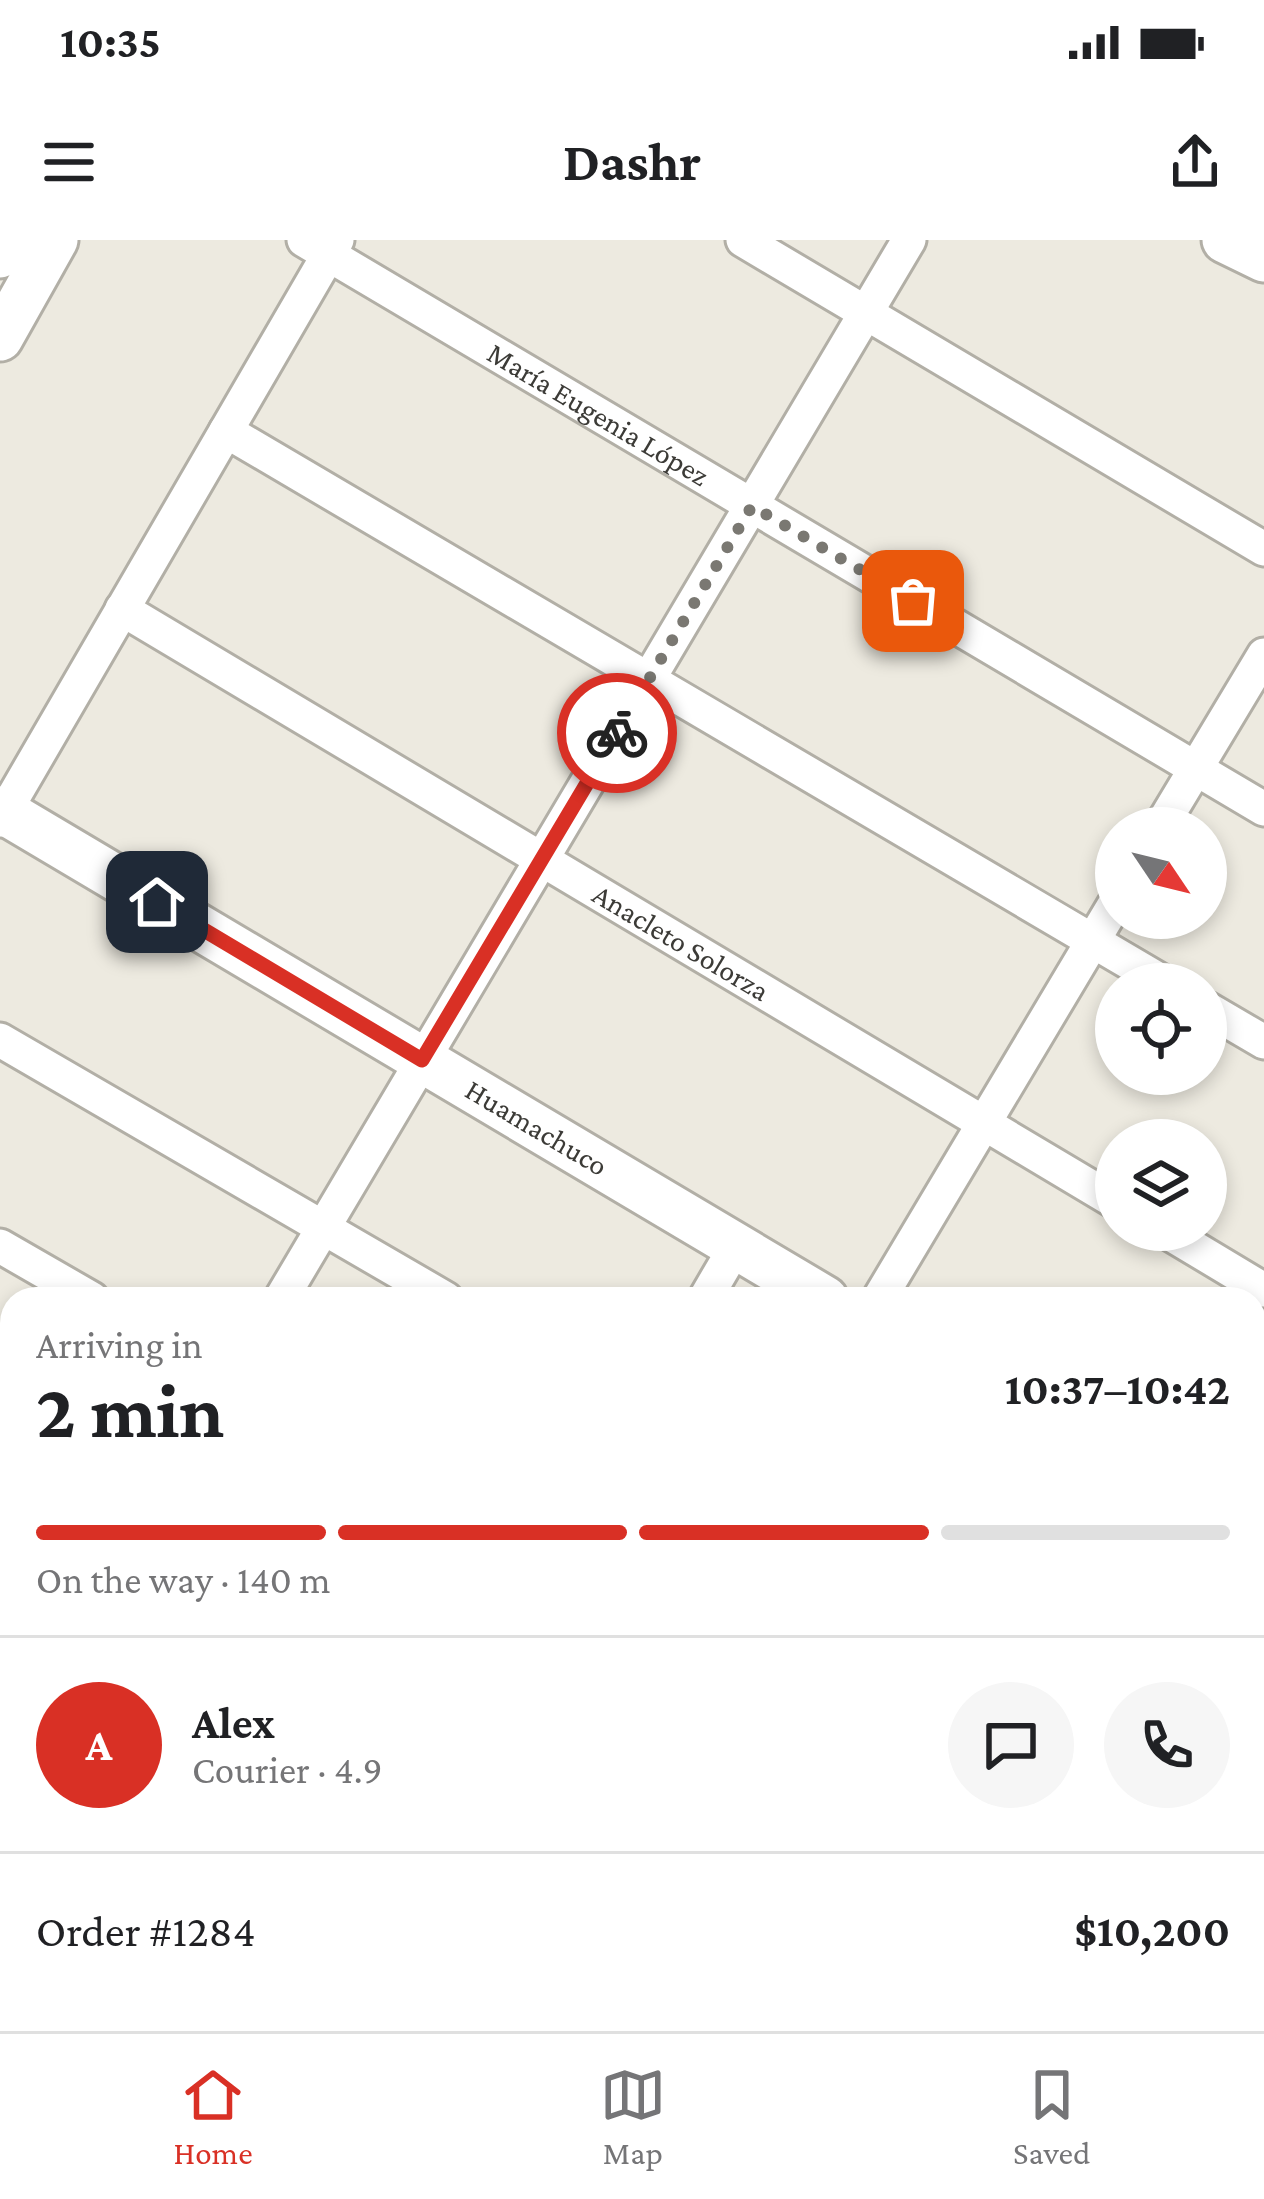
<!DOCTYPE html>
<html lang="en">
<head>
<meta charset="utf-8">
<style>
  :root { --surface:#fff; --page:#f6f6f6; --text:#202124; --muted:#757577; --line:#e0e0e0; --accent:#d93025 }
  body { margin:0; font-family:"Crimson Pro",serif; background:var(--page); color:var(--text); height:100vh; display:flex; flex-direction:column; font-size:45px; white-space:nowrap }
  * { box-sizing:border-box; margin:0 }
  p { font-size:39px; color:var(--muted) }
  .icon { flex:none; width:66px; height:66px; fill:none; stroke:currentColor; stroke-width:2; stroke-linecap:round; stroke-linejoin:round }
  .map { position:relative; flex:1; overflow:hidden }
  .panel { position:absolute; left:0px; top:1047px; width:1266px; height:744px; display:flex; flex-direction:column; background:var(--surface); border-radius:36px 36px 0 0; box-shadow:0 6px 18px #0003 }
  .panel>* { flex:none }
  .needle { width:78px; rotate:125deg }
  .fabs { position:absolute; left:1095px; top:567px; display:grid; gap:24px }
  .fabs a { display:grid; place-items:center; width:132px; height:132px; border-radius:50%; background:var(--surface); box-shadow:0 6px 18px #0003; font-size:60px }
  .pin { position:absolute; display:grid; place-items:center; width:102px; height:102px; color:#fff; margin:-51px; border-radius:24px; box-shadow:0 6px 18px #0006 }
  .courier { position:absolute; display:grid; place-items:center; width:120px; height:120px; margin:-60px; border:9px solid #d93025; border-radius:50%; background:#fff; color:#222; box-shadow:0 3px 15px #0007 }
  .headline em { font-style:normal; font-weight:700 }
  .headline div { display:flex; flex-direction:column-reverse }
  .headline { display:flex; align-items:center; justify-content:space-between; height:204px; padding:0 36px }
  h1 { font-size:78px; font-weight:700; line-height:90px }
  .bar { display:grid; grid-template-columns:repeat(4,1fr); gap:18px 12px; align-content:center; height:144px; padding:0 36px }
  .bar i { height:15px; border-radius:9px; background:var(--line) }
  .bar .current { background:var(--accent) }
  .bar p { grid-column:span 4 }
  .line { display:flex; align-items:center; gap:30px; padding:0 36px; border-top:3px solid var(--line) }
  .line div { flex:1 }
  .round { display:grid; place-items:center; flex:none; width:126px; height:126px; border-radius:63px; background:var(--page) }
  .status { display:flex; justify-content:space-between; align-items:center; height:84px; padding:0 60px; background:var(--surface); direction:ltr }
  .status svg { height:33px; fill:currentColor }
  header { display:flex; justify-content:space-between; align-items:center; height:156px; padding:0 36px; background:var(--surface); font-size:54px; font-weight:700 }
  .tabs { display:flex; justify-content:space-around; align-items:center; height:168px; border-top:3px solid var(--line); background:var(--surface); font-size:33px; color:var(--muted) }
  .tabs a { display:grid; justify-items:center; gap:6px }
  .tabs .current { color:var(--accent) }
  .map>svg:first-child { display:block }
  .building { fill:url(#building-hatch) }
  .lines { fill:none; stroke-linecap:round; stroke-linejoin:round }
  .street-casing { stroke:#b2afa6; stroke-width:39 }
  .secondary-casing { stroke:#b2afa6; stroke-width:51 }
  .street { stroke:#fff; stroke-width:33 }
  .secondary { stroke:#fff; stroke-width:45 }
  .done { stroke:#7a7872; stroke-width:12; stroke-dasharray:0 21.6 }
  .route { stroke:#d93025; stroke-width:15 }
  .labels { text-anchor:middle; stroke-width:10; stroke-linejoin:round; paint-order:stroke }
  .street-label { font-size:30px; fill:#3c3b37; stroke:#faf7ed }
</style>
</head>
<body>
<div class="status"><b>10:35</b><svg viewBox="0 0 49 12"><path d="M0 12V9h3v3zM5 12V6h3v6zM10 12V3h3v9zM15 12V0h3v12zM26 1h20v11H26zM47 4h2v5h-2z"/></svg></div>
<header><svg class="icon" aria-label="menu" viewBox="0 0 24 24"><path d="M4 6h16M4 12h16M4 18h16"/></svg>Dashr<svg class="icon" aria-label="share" viewBox="0 0 24 24"><path d="M12 15V3M7 8l5-5 5 5M5 13v7h14v-7"/></svg></header>
<div class="map">
<svg width="1264" height="1791" viewBox="0 0 1264 1791">
  <defs>
    <pattern id="building-hatch" width="6" height="6" patternUnits="userSpaceOnUse" patternTransform="scale(3)"><rect width="6" height="6" fill="#c3b8b4"/><path d="M-1 1l2-2M0 6l6-6M5 7l2-2" fill="none" stroke="#a09793"/></pattern>
  </defs>
  <rect width="100%" height="100%" fill="#edeae0"/>
  <path class="building" d="M1254,1346l10,6v42l-10,16z
    M898,1779h134l-7,12h-106z"/>
  <g class="lines">
    <defs>
      <g id="street">
        <path id="s1" d="M304,0l960,569"/>
        <path d="M743,0l521,309"/>
        <path d="M226,191l940,553"/>
        <path id="s2" d="M122,369l994,593"/>
        <path d="M0,580l337,-580"/>
        <path d="M1160,588l104,-173"/>
        <path d="M1206,768l58,34"/>
        <path d="M0,800l446,259"/>
        <path d="M1164,990l100,60"/>
        <path d="M0,1006l92,53"/>
        <path d="M281,1059l628,-1059"/>
        <path d="M705,1059l31,-53"/>
        <path d="M879,1059l237,-397"/>
        <path d="M0,1262l12,7"/>
        <path d="M0,1562l12,7"/>
        <path d="M0,1631l12,-20"/>
        <path d="M1254,1668l10,6"/>
        <path d="M369,1779l20,12"/>
        <path d="M195,1791l7,-12"/>
        <path d="M475,1791l7,-12"/>
      </g>
      <g id="secondary">
        <path d="M1225,0l39,19"/>
        <path d="M0,15l9,-15"/>
        <path d="M0,98l55,-98"/>
        <path id="s3" d="M0,569l825,490"/>
        <path d="M1254,1315l10,6"/>
        <path d="M1254,1534l10,-17"/>
        <path d="M862,1791l8,-12"/>
        <path d="M1095,1791l7,-12"/>
      </g>
    </defs>
    <use href="#street" class="street-casing"/>
    <use href="#secondary" class="secondary-casing"/>
    <use href="#street" class="street"/>
    <use href="#secondary" class="secondary"/>
  </g>
  <g class="lines">
    <path class="done" d="M617,493l135,-227 161,95"/>
    <path class="route" d="M157,662l265,158 195,-327"/>
  </g>
  <g class="labels">
    <g class="street-label">
      <text dy="10" stroke="none"><textPath href="#s1" startOffset="342">María Eugenia López</textPath></text>
      <text dy="10" stroke="none"><textPath href="#s2" startOffset="651">Anacleto Solorza</textPath></text>
      <text dy="10" stroke="none"><textPath href="#s3" startOffset="624">Huamachuco</textPath></text>
    </g>
  </g>
</svg>
<div class="fabs">
<a><svg class="needle" viewBox="-14 -14 28 28"><path d="M0-13l5 13h-10z" fill="#e53935"/><path d="M0 13l5-13h-10z" fill="#757577"/></svg></a>
<a><svg class="icon" aria-label="locate" viewBox="0 0 24 24"><circle cx="12" cy="12" r="6"/><path d="M12 2v4M12 18v4M2 12h4M18 12h4"/></svg></a>
<a><svg class="icon" aria-label="layers" viewBox="0 0 24 24"><path d="M12 4l9 5-9 5-9-5zM3 14l9 5 9-5"/></svg></a>
</div>
<div class="pin" style="left:913px;top:361px;background:#ea580c"><svg class="icon" aria-label="bag" viewBox="0 0 24 24"><path d="M5 8h14l-1 12H6zM9 8a3 3 0 0 1 6 0"/></svg></div>
<div class="pin" style="left:157px;top:662px;background:#1f2937"><svg class="icon" aria-label="home" viewBox="0 0 24 24"><path d="M3 11l9-7 9 7M6 9v11h12V9"/></svg></div>
<div class="courier" style="left:617px;top:493px"><svg class="icon" aria-label="bike" viewBox="0 0 24 24"><circle cx="6" cy="16" r="4"/><circle cx="18" cy="16" r="4"/><path d="M6 16l4-8h5l3 8M10 8l3 8H6M13 5h3"/></svg></div>
<section class="panel">
<div class="headline"><div><h1>2 min</h1><p>Arriving in</p></div><em>10:37–10:42</em></div>
<div class="bar"><i class="current"></i><i class="current"></i><i class="current"></i><i></i><p>On the way · 140 m</p></div>
<div class="line" style="height:216px"><b class="round" style="background:var(--accent);color:#fff">A</b><div><b>Alex</b><p>Courier · 4.9</p></div><a class="round"><svg class="icon" aria-label="chat" viewBox="0 0 24 24"><path d="M4 5h16v11H9l-5 4z"/></svg></a><a class="round"><svg class="icon" aria-label="phone" viewBox="0 0 24 24"><path d="M5 4h4l2 5-3 2q2 4 5 5l2-3 5 2v4C11 20 4 13 5 4z"/></svg></a></div>
<div class="line" style="height:156px"><div>Order #1284</div><b>$10,200</b></div>
</section>
</div>
<nav class="tabs">
<a class="current"><svg class="icon" aria-label="home" viewBox="0 0 24 24"><path d="M3 11l9-7 9 7M6 9v11h12V9"/></svg>Home</a>
<a><svg class="icon" aria-label="map" viewBox="0 0 24 24"><path d="M3 6l6-2 6 2 6-2v14l-6 2-6-2-6 2zM9 4v14M15 6v14"/></svg>Map</a>
<a><svg class="icon" aria-label="saved" viewBox="0 0 24 24"><path d="M7 4h10v16l-5-4-5 4z"/></svg>Saved</a>
</nav>
</body>
</html>
